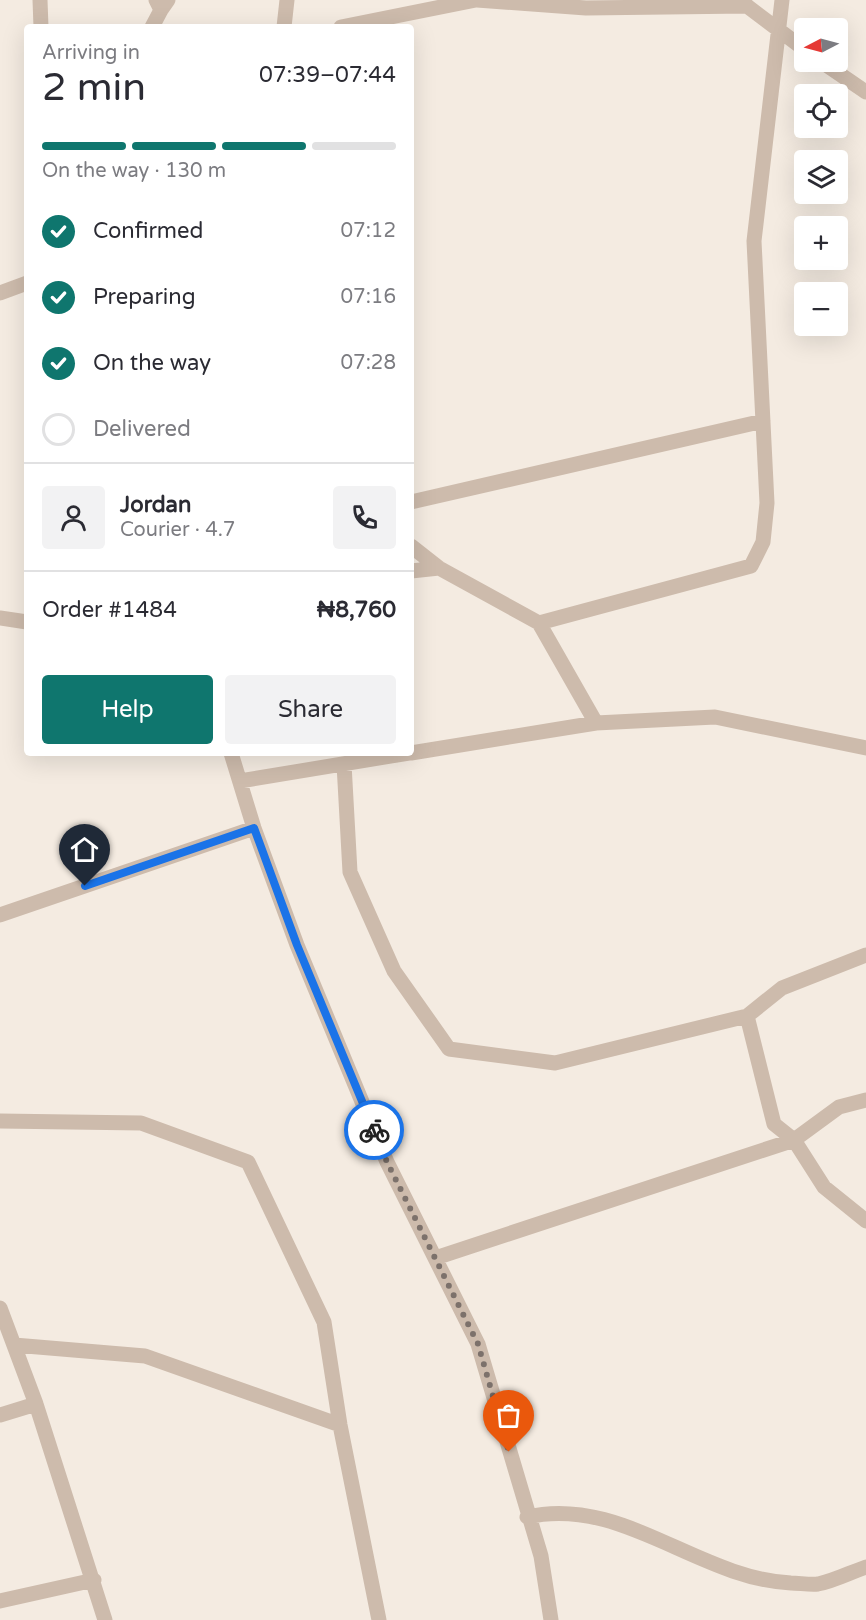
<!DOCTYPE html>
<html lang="en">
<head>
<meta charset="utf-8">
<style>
  :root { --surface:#fff; --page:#f2f2f3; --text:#2b2b33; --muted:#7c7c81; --line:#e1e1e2; --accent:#0f766e }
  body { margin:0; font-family:"Varela Round",sans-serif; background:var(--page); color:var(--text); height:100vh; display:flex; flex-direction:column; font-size:22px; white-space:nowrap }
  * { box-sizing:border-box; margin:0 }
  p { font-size:20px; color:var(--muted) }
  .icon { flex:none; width:33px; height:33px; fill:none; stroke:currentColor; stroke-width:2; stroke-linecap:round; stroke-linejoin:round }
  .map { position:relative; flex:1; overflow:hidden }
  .side { position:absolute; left:24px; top:24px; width:390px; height:732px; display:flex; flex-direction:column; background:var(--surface); border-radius:6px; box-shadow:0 6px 24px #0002 }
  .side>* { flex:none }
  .needle { width:39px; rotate:264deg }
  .fabs { position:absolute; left:794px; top:18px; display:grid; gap:12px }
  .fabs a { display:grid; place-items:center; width:54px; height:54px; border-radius:6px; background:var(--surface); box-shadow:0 6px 24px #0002; font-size:30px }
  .pin { position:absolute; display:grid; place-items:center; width:51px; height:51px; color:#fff; margin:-62px -26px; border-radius:50% 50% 50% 0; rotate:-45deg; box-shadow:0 0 6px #0007 }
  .pin .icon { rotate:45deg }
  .courier { position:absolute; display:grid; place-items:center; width:60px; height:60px; margin:-30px; border:4px solid #1a73e8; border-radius:50%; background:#fff; color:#222; box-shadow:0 2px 8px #0007 }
  .head em { font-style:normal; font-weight:600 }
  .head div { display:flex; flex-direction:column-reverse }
  .head { display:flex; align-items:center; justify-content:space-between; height:102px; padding:0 18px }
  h1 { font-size:39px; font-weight:600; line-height:45px }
  .bar { display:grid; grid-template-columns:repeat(4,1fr); gap:9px 6px; align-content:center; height:72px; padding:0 18px }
  .bar i { height:8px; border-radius:4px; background:var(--line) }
  .bar .selected { background:var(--accent) }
  .bar p { grid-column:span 4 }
  .line { display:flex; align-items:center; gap:15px; padding:0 18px; border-top:2px solid var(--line) }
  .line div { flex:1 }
  .round { display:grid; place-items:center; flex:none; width:63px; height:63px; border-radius:6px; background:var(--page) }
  ol { padding:0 18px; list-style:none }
  li { display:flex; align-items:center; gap:18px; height:66px }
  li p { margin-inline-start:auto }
  li .icon { padding:6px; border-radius:50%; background:var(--accent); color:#fff; stroke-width:4 }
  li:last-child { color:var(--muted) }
  li i { width:33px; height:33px; border:3px solid var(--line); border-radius:50% }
  .cta { display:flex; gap:12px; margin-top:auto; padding:12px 18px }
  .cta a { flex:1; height:69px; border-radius:6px; background:var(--accent); color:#fff; font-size:24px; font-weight:600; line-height:69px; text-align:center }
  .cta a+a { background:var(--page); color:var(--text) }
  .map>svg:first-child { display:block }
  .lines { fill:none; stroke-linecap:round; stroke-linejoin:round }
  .minor { stroke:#cdbbac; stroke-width:15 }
  .done { stroke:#7c716b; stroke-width:6; stroke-dasharray:0 10.8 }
  .route { stroke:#1a73e8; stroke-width:8 }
</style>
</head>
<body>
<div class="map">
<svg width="866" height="1620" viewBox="0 0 866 1620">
  <rect width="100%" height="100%" fill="#f4ebe1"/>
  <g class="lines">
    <path class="minor" d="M40,0l1,27
      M156,0l5,10 7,-10
      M477,0l109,8 161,-2
      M743,0l4,6 57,43
      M152,27l9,-17
      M284,27l3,-27
      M341,27l135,-27
      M822,62l44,30
      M0,293l27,-10
      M411,502l352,-81
      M411,546l28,22 100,55 57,100
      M411,571l28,-3
      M0,618l27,4
      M539,623l212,-57 12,-24 4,-39 -13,-262 28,-241
      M231,753l23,75 43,117 90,217 91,182 63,212 10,64
      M411,753l185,-30 119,-6 151,31
      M344,764l6,108 44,99 55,78 106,14 192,-47
      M240,781l169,-28
      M0,915l254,-87
      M866,955l-84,33 -35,28 27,108 20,16 45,-33 27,-7
      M0,1121l141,2 107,39 76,160 16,103 39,195
      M435,1258l359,-118 30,47 42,34
      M0,1308l36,96 69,216
      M14,1345l131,11 195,69
      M0,1415l36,-11
      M527,1517c94,-22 172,62 264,66 8,0 19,2 27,1 16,-3 33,-12 48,-17
      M0,1601l94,-21"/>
  </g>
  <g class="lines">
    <path class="done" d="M374,1130l13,32 91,182 31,108"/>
    <path class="route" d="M85,886l169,-58 43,117 77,185"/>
  </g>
</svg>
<div class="fabs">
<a><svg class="needle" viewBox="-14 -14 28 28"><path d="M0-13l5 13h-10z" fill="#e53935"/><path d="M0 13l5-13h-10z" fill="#7c7c81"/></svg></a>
<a><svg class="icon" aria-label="locate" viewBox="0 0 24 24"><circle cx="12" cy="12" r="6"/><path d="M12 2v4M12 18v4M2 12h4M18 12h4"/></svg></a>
<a><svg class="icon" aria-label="layers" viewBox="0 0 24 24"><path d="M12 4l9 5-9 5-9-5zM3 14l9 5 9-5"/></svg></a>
<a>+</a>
<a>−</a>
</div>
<div class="pin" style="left:509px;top:1452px;background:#ea580c"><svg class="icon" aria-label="bag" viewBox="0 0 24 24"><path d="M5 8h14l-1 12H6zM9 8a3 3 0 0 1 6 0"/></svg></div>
<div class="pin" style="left:85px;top:886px;background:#1f2937"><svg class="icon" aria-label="home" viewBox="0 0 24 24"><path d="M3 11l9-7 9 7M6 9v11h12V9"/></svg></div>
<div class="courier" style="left:374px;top:1130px"><svg class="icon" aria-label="bike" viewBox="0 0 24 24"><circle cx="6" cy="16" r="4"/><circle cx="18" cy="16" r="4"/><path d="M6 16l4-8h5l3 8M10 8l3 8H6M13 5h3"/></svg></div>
<section class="side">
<div class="head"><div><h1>2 min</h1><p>Arriving in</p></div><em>07:39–07:44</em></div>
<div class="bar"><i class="selected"></i><i class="selected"></i><i class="selected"></i><i></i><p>On the way · 130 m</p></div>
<ol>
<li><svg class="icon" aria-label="check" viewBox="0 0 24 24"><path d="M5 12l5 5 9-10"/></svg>Confirmed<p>07:12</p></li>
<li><svg class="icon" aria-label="check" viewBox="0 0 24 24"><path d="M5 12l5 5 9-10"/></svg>Preparing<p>07:16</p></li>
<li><svg class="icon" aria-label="check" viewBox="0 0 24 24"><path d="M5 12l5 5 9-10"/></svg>On the way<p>07:28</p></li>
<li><i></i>Delivered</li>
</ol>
<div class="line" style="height:108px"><a class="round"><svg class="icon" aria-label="person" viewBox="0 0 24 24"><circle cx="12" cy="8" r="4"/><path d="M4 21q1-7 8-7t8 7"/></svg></a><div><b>Jordan</b><p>Courier · 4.7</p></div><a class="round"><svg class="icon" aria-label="phone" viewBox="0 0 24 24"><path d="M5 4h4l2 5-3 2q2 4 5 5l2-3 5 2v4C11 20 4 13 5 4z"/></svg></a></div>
<div class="line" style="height:78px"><div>Order #1484</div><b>₦8,760</b></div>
<div class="cta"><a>Help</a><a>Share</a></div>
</section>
</div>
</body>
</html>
